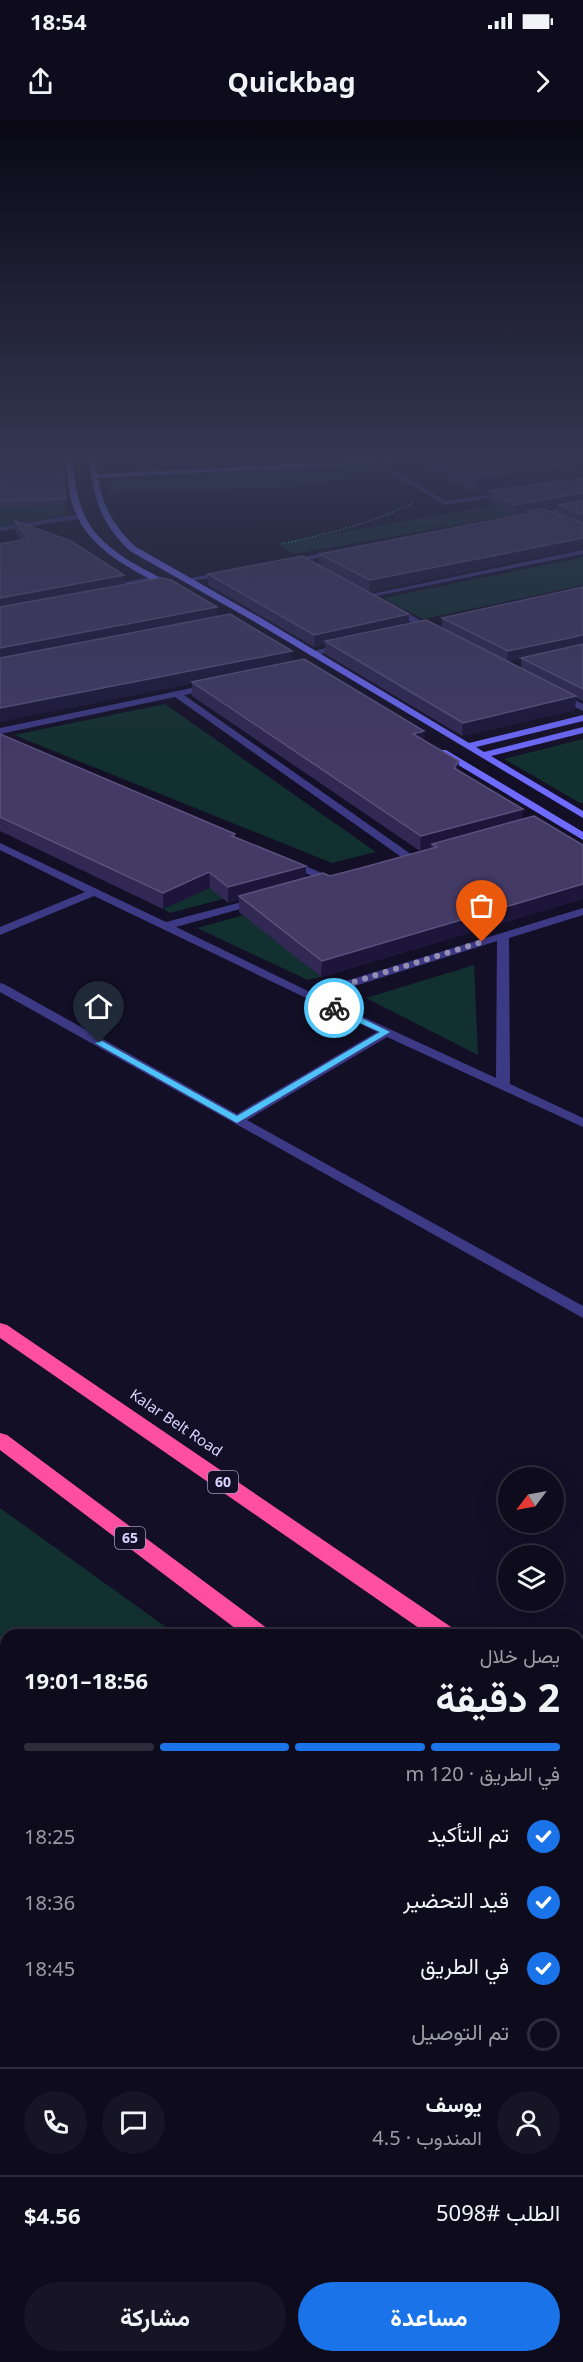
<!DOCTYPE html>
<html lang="ar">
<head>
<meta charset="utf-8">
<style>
  :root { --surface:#0e0b1c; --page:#171425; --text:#f1f3f6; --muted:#9b9ba3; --line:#2e2b3b; --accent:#1a73e8 }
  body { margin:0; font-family:"Noto Sans",Vazirmatn,sans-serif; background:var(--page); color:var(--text); direction:rtl; height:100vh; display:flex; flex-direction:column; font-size:22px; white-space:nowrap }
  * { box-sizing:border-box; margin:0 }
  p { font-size:20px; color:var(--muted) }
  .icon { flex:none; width:33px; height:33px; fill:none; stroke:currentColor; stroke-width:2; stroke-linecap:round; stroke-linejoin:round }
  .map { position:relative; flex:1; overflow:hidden; direction:ltr }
  .panel { position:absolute; left:0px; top:1509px; width:584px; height:734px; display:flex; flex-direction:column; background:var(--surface); border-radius:18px 18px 0 0; box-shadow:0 6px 24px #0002,0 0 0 2px var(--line); direction:rtl }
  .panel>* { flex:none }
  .needle { width:39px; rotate:238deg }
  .fabs { position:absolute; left:498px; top:1347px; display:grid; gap:12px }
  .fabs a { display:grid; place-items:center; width:66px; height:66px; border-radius:50%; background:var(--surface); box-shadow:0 6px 24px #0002,0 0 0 2px var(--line); font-size:30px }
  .pin { position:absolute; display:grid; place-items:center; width:51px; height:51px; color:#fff; margin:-62px -26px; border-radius:50% 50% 50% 0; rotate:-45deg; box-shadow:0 0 6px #0007 }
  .pin .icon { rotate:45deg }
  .courier { position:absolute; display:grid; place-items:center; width:60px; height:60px; margin:-30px; border:4px solid #4fc3f7; border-radius:50%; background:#fff; color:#222; box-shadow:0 2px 8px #0007 }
  .summary em { font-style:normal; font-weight:700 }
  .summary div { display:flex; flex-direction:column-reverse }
  .summary { display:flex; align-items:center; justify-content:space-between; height:102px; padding:0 24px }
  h1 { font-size:39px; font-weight:700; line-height:45px }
  .bar { display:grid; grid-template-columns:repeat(4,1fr); gap:9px 6px; align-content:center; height:72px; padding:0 24px }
  .bar i { height:8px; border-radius:4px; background:var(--line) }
  .bar .selected { background:var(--accent) }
  .bar p { grid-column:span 4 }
  .line { display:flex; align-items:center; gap:15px; padding:0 24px; border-top:2px solid var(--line) }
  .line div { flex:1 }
  .round { display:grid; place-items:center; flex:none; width:63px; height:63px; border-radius:32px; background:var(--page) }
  ol { padding:0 24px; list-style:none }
  li { display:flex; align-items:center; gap:18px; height:66px }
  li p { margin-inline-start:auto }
  li .icon { padding:6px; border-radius:50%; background:var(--accent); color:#fff; stroke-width:4 }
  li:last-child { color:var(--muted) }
  li i { width:33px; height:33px; border:3px solid var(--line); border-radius:50% }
  .cta { display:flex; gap:12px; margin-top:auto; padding:12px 24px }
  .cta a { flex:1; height:69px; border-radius:36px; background:var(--accent); color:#fff; font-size:24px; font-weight:700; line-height:69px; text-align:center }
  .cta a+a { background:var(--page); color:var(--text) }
  .status { display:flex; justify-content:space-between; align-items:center; height:42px; padding:0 30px; background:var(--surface); direction:ltr }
  .status svg { height:16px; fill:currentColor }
  header { display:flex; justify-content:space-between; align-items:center; height:78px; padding:0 24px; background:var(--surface); font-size:27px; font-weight:700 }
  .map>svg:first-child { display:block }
  .green { fill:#12302f }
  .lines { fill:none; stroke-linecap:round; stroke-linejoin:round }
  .path { stroke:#2fb8b0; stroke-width:1.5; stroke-dasharray:1.5 2; stroke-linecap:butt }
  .street { fill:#3d3a85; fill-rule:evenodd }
  .secondary { fill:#6f6bff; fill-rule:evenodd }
  .highway { fill:#ff4fa3; fill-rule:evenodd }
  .wall { fill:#312854; fill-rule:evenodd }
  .shaded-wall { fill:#1d163a }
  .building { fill:#433a66; stroke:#5a527e; stroke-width:1.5 }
  .route { fill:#4fc3f7 }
  .done { stroke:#948fb3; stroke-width:6; stroke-dasharray:0 10.8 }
  .labels { text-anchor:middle; stroke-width:4.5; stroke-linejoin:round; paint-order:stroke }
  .shield { fill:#130f26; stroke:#9e99be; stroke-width:1.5 }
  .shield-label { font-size:14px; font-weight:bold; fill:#d9d4ff }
  .street-label { font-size:15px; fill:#d9d4ff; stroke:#130f26 }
</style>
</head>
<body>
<div class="status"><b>18:54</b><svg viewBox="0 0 49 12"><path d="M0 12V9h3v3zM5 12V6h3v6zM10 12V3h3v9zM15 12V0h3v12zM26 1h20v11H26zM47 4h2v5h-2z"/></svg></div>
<header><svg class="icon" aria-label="forward" viewBox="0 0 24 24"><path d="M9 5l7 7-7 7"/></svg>Quickbag<svg class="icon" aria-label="share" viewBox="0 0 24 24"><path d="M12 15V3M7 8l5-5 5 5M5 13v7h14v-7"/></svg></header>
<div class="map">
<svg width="583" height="2242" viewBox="0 0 583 2242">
  <rect width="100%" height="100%" fill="#130f26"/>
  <path class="green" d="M365,345h13l8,8 -88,14 -187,6 -2,-15z
    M547,376l28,8 -281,50 -11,-6 1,-3 8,-4z
    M66,386l3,9 -69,11v-18z
    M583,437v28l-159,34 -41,-21z
    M165,584l211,148 -44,11 -318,-128z
    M583,619v64h-3l-76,-44z
    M216,765l22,10 -68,18 -7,-4z
    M244,795l77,62 -13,3 -111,-52z
    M474,845l4,90 -112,-57z
    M0,1388l177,127h-171v721h572v-434l5,4v436h-583z"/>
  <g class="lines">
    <path class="path" d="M281,424c46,-10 89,-20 132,-41"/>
    <path class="street" d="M194,334h6l3,11h-4z
      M372,340h4l70,41 63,-9 4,2 -68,11 -73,-43z
      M583,384v4l-50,9 -4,-2z
      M81,394l3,4 -84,13v-4z
      M338,430l4,2 -1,2 -56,10 -4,-2z
      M583,430v4l-217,44 -4,-2z
      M226,451l4,2 -1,2 -44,7 -4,-2z
      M155,456h3v4l-53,9 -4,-2z
      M390,487h6l43,24 -7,2 -42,-22z
      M344,523l3,1v4l-36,8 -4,-3z
      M211,564l3,1v4l-30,6 231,162v4h-8l-232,-164 -175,37v-6z
      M555,573h6l22,11v7l-28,-14z
      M0,723l166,79 91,-24 4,1v4l-85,24 134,65 273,-84v7l-74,23 1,146 73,34v9l-196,-90 -140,83 336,186v12l-583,-326v-9l4,1 233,130 140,-82 -283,-136 -94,39v-8l85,-35 -85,-42zM497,821l-1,137 -176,-81z
      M289,739l47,20 2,2 -6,3 -4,-1 -43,-19v-4z
      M0,2155l6,2v31l-6,-2z
      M48,2236h29l2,6h-29z"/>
    <path class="secondary" d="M65,334h6c3,18 4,38 11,55 14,40 60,59 95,77v4h-6c-36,-19 -82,-39 -97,-81 -6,-18 -7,-37 -9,-55z
      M88,334h6l3,20 350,-17 -2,3 -347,18c5,29 16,49 38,69l125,71 208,125 114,-28v6l-107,26 8,5 99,-25v6l-92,23 92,55v7l-328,-196 -125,-71c-32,-30 -36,-55 -42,-97z
      M440,630h6l137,82v8l-143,-86z"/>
    <path class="highway" d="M0,1203l7,2 447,304 4,6h-29l-429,-297z
      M0,1313l7,2 261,194 4,6h-28l-244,-185z
      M578,1595l5,2v22l-5,-2z
      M578,1736l5,2v24l-5,-2z"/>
  </g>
  <path class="wall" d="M425,334h131l25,9 -2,15h4v70l-214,43 -50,-26v-11l209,-41v-1l-13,3 -26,-14v-9l-13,2 -52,-26zM559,387l-1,7 -14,-5z
    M62,335l4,51 -66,2v-52z
    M15,401l109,54 1,10 93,32 74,45 132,69v9l34,30 65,39 -1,10 61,26v54l-262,78 -82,-65v-12l-11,3 -18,-15 -47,21 -163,-78v-97l235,100v3l71,41 24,-2 101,-28 -11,3 -228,-155v-12l-171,-144 -5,-7z
    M208,454l201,50 33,4v-10l141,-31v114l-7,-3 -1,12 -113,26 -137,-82v-9l-11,2 -106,-62zM521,539v9l-12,-6z"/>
  <path class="shaded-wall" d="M581,343l-2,16 -90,12v1l-13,2 1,-17z
    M583,373v10l-24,2v2l-29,5 -2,-1v1l-13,3 1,-10z
    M583,418v10l-214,43 1,-11z
    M124,455l1,12 -125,24v-13z
    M217,487l1,13 -218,42v-14z
    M409,494v12l-84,15v4l-11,2v-12z
    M583,515v11l-62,12v1l-14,4 1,-12z
    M292,531v13l-100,18v2l-192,38v-14z
    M576,576l-1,14 -113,26 1,-13z
    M424,611v14l-11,-11z
    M459,641l-1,14 -4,-7z
    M523,689l-1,15 -90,20 -1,4 -11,3 1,-15z
    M306,746v16l-67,14v4l-11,3v-16z
    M209,752l1,16 -47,21v-16z
    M583,764v15l-262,78 1,-16z"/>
  <path class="building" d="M430,334h126l25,9 -104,14z
    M62,335l4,44 -66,2v-45z
    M583,358v15l-67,12 -27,-14z
    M583,381v13l-24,-9z
    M542,389l41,14v15l-213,42 -51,-26 212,-41 -3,-2z
    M15,401l56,20 53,34 -124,23v-54l28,-5z
    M302,436l107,58 -95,21 -106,-61z
    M161,458l10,2 46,27 -217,41v-41z
    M583,467v48l-75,16 -66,-33z
    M230,494l62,37 -292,57v-50z
    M426,500l150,76 -113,27 -138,-82z
    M583,524v45l-62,-31z
    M304,539l120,72 -11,3 46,27 -5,7 69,41 -102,27 -229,-154z
    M0,614l235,100 -3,2 74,30 -78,21 -19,-15 -46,21 -163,-76z
    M534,696l49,29v39l-261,77 -83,-65 84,-23 7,3 31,-8 76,-21 -5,-3z"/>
  <linearGradient id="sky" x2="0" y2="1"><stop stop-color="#0a0815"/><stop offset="0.52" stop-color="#333752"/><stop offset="1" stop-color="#333752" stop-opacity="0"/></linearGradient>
  <rect width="583" height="648" fill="url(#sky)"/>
  <path class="route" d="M331,886h6l53,26 -153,91 -142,-80 7,-2 135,75 143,-84 -49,-22z"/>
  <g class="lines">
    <path class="done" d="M334,888l-25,-12 173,-54"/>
  </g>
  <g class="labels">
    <g class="shield">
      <rect x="208" y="1351" width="30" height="22" rx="4.5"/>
      <rect x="115" y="1407" width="30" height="22" rx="4.5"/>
    </g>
    <g class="shield-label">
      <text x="223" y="1367">60</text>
      <text x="130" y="1423">65</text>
    </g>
    <g class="street-label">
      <text transform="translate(176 1303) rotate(34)" y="5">Kalar Belt Road</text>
    </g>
  </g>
</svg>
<div class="fabs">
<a><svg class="needle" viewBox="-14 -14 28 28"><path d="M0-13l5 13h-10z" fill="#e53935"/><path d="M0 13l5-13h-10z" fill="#9b9ba3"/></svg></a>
<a><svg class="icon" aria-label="layers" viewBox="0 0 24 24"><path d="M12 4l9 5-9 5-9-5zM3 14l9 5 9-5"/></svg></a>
</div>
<div class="pin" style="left:482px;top:822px;background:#ea580c"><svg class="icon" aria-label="bag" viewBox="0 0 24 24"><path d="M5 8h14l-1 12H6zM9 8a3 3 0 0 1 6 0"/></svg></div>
<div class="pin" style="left:99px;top:923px;background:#1f2937"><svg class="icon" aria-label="home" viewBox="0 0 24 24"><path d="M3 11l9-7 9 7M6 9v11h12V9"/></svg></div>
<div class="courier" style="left:334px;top:888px"><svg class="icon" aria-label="bike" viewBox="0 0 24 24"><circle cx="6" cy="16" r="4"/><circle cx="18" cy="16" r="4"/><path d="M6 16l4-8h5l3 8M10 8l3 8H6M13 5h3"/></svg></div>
<section class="panel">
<div class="summary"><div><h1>2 دقيقة</h1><p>يصل خلال</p></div><em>18:56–19:01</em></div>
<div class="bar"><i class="selected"></i><i class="selected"></i><i class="selected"></i><i></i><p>في الطريق · 120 m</p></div>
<ol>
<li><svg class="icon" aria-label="check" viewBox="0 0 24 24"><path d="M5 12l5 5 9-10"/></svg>تم التأكيد<p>18:25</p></li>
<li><svg class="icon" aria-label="check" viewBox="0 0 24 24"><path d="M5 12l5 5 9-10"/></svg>قيد التحضير<p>18:36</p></li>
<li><svg class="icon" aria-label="check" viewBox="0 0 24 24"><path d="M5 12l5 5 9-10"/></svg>في الطريق<p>18:45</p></li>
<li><i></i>تم التوصيل</li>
</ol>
<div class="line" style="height:108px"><a class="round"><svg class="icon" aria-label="person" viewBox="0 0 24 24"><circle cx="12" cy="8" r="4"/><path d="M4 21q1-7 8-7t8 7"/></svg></a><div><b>يوسف</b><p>المندوب · 4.5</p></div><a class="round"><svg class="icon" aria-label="chat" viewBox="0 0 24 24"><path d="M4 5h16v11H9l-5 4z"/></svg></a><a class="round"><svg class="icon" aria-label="phone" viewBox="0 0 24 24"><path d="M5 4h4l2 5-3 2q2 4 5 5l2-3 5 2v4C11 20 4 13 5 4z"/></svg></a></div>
<div class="line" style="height:78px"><div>الطلب #5098</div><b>$4.56</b></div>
<div class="cta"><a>مساعدة</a><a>مشاركة</a></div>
</section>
</div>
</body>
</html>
